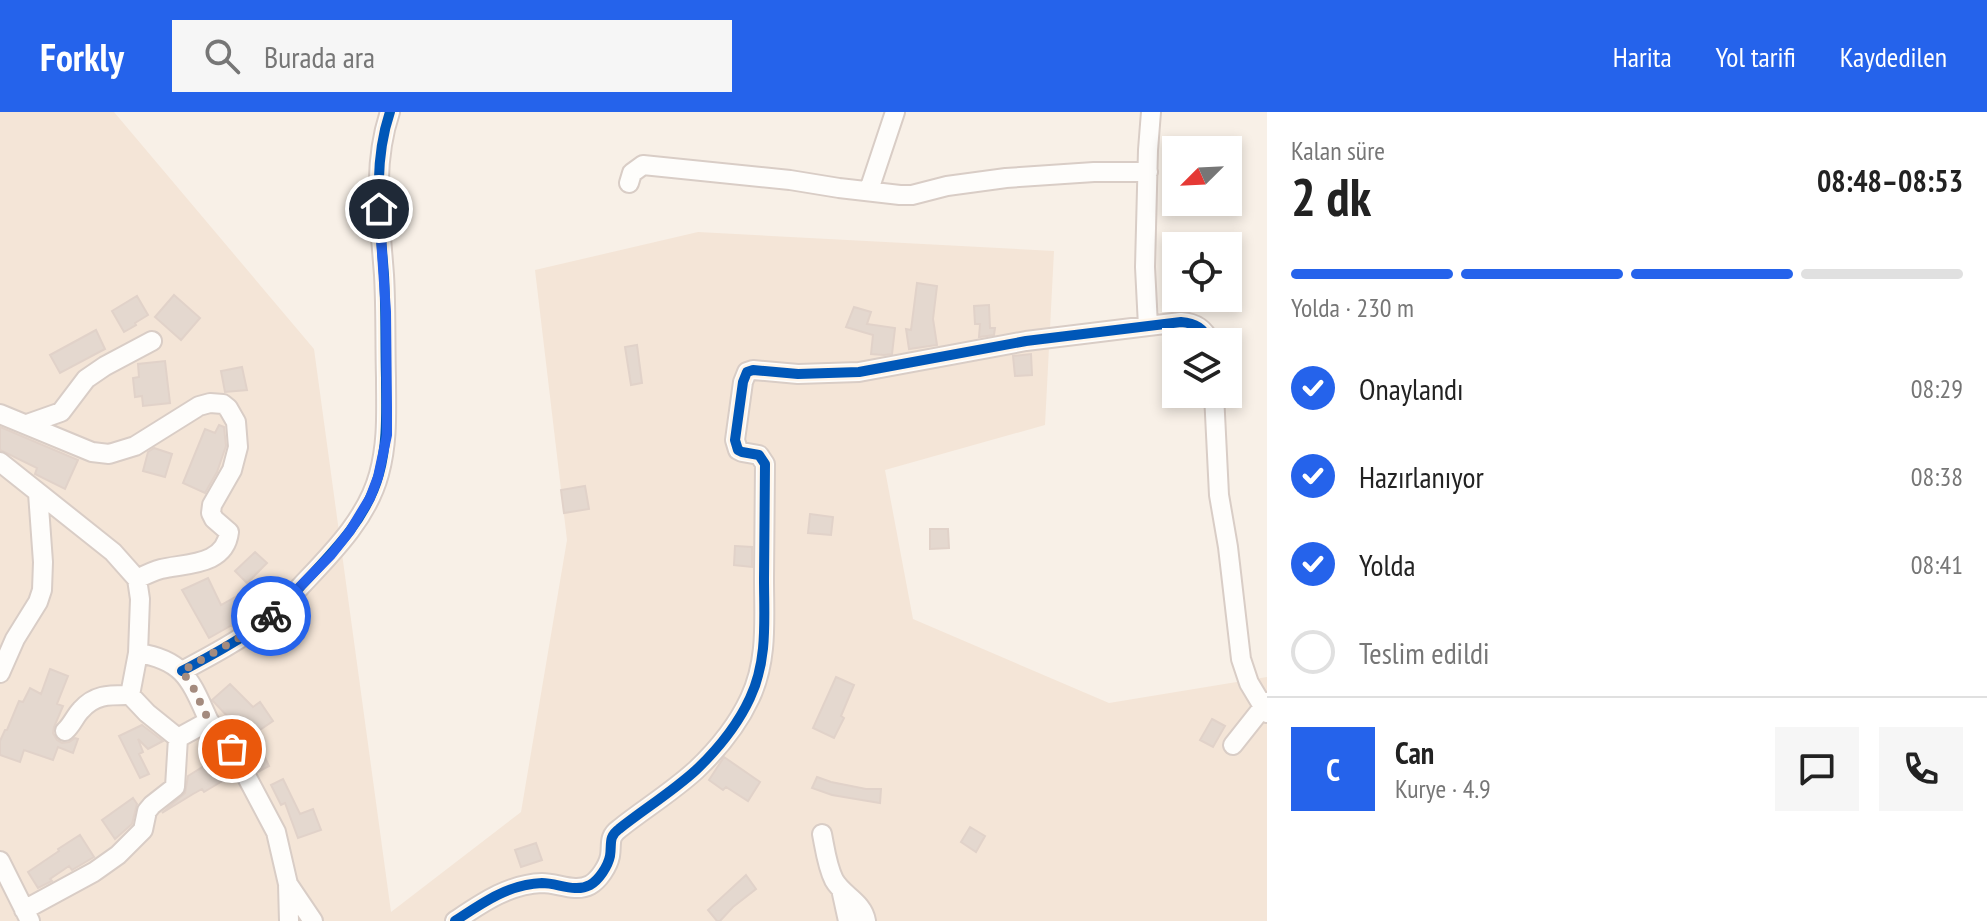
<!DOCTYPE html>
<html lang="tr">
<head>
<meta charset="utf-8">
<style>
  :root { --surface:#fff; --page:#f6f6f6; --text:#222; --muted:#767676; --line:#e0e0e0; --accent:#2563eb }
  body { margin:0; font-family:"PT Sans Narrow",sans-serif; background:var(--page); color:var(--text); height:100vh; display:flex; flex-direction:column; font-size:30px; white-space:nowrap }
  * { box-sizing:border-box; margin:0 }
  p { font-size:26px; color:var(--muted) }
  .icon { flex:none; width:44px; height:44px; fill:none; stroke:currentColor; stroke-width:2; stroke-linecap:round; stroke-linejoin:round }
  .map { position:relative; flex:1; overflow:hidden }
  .panel { display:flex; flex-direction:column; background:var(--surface); width:720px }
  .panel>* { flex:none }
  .needle { width:52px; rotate:246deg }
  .controls { position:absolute; left:1162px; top:24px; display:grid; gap:16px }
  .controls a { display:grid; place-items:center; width:80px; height:80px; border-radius:0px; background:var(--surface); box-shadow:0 4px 12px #0003; font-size:40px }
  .pin { position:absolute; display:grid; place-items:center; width:68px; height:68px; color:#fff; margin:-34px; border:4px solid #fff; border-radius:50%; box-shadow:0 2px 8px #0007 }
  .courier { position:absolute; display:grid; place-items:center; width:80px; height:80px; margin:-40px; border:6px solid #2563eb; border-radius:50%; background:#fff; color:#222; box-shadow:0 2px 10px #0007 }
  .overview em { font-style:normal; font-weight:800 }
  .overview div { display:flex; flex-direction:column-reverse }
  .overview { display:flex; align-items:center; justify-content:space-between; height:136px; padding:0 24px }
  h1 { font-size:52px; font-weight:800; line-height:60px }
  .bar { display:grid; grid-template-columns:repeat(4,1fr); gap:12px 8px; align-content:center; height:96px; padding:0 24px }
  .bar i { height:10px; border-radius:6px; background:var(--line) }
  .bar .active { background:var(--accent) }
  .bar p { grid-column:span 4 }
  .line { display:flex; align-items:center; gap:20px; padding:0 24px; border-top:2px solid var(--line) }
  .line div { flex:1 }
  .round { display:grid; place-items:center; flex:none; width:84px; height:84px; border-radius:0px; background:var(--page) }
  ol { padding:0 24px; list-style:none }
  li { display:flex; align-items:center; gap:24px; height:88px }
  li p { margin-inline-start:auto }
  li .icon { padding:8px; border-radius:50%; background:var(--accent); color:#fff; stroke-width:4 }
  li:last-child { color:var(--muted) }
  li i { width:44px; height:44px; border:4px solid var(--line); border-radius:50% }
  header { display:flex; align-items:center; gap:48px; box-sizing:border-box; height:112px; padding:0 40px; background:var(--accent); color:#fff }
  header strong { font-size:38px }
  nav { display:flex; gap:44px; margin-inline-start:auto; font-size:28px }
  .search { width:560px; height:72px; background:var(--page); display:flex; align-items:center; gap:20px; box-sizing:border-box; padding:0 28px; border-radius:0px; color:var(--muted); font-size:30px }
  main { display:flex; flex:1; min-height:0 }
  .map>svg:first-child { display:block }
  .residential { fill:#f4e5d7 }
  .building { fill:#e4d8cf; stroke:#e1d2c9; stroke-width:2 }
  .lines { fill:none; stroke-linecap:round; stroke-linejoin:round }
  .minor-casing { stroke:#d9cdc6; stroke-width:22 }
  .minor { stroke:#fefdfb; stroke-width:18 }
  .cycleway-casing { stroke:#fff5e9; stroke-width:15 }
  .cycleway { stroke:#0057b8; stroke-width:10 }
  .done { stroke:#a48b7e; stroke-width:8; stroke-dasharray:0 14.4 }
  .route { stroke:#2563eb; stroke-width:10 }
</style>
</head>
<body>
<header>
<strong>Forkly</strong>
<div class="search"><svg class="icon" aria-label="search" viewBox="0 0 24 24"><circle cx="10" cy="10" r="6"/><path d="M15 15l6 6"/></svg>Burada ara</div>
<nav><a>Harita</a><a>Yol tarifi</a><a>Kaydedilen</a></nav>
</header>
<main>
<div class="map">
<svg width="1267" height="809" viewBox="0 0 1267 809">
  <rect width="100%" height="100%" fill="#f8f0e7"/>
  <path class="residential" d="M0,0h114l200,237 77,563 130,-100 46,-272 -32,-270 163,-38 356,19 -9,174 -160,45 28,149 196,84 158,-26v244h-1267z"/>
  <path class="building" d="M917,171l20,3 -4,33 4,26 -28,4 -3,-20 5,1z
    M174,183l26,23 -19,22 -26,-23z
    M137,184l11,19 -13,8 1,2 -12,7 -12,-21z
    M989,193l1,23h5l-1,7 -15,2 1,-13h-5l-1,-18z
    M854,195l17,5 -4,12 28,4 -3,26 -8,1 -13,-1 2,-19 -27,-8z
    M96,218l9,19 -45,24 -10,-18z
    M637,233l5,38 -11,2 -6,-38z
    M1031,242l1,21 -17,1 -2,-20z
    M165,249l5,42 -27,3 -1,-10 -7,1 -2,-19 6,-1 -1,-13z
    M242,255l5,23 -22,2 -4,-21z
    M219,313l5,2 2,19 -9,26 -12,21 -22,-10 22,-54 10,4z
    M0,315l78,33 -13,29 -30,-15 2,-6 -37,-18z
    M154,336l18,6 -7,23 -22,-6 5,-19z
    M585,374l4,23 -25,4 -3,-23z
    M810,402l23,3 -2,18 -23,-2z
    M930,417h18l1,19 -19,1z
    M735,434l17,1v20l-18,-2z
    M255,440l12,11 -20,20 -12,-12z
    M208,466l13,27 16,-9 19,-14 14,19 -36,27 -2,-3 -23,13 -27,-48z
    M50,557l18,7 -11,28 6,2 -9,21 -1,6 4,7 5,3 7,-1 6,-4 3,1 -5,14 -15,-6 -5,13 -29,-10 -4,12 -20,-7v-14l5,-11h2l12,-29 4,1 7,-14 11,6z
    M836,565l18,8 -13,31 3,2 -10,20 -21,-10z
    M230,572l23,23 7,-5 13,19 -19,13 15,32 -11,6 -14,-25 4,-2 -16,-24 -20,-21z
    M1212,607l13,7 -12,21 -13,-7z
    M142,613l21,16 -15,8 -10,-10 5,13 -4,2 10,20 -9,4 -21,-42z
    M724,645l36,25 -12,19 -22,-14 -3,3 -14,-10z
    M212,649l12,19 -20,12 -2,-3 -9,5 -31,19 23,-20 3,-17z
    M817,665l14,5 35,7h15l-1,14 -48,-8 -20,-7z
    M283,667l17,35 13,-5 8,21 -23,8 -13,-35 -4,2 -10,-20z
    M133,686l4,6 -5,20 -17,15 -13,-19z
    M970,715l15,9 -9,16 -15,-10z
    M80,723l14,22 -22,13 -3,-4 -19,13 2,2 -14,7 -10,-16 31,-21 -1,-2z
    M536,731l6,17 -21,7 -6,-17z
    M746,763l10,14 -23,18 -13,14h-3l-9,-11z"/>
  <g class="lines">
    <defs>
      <path id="minor" d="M629,71l3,-10 11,-8 147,15 49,8 61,7h12l35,-9 59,-8 88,-6h54
        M869,78l26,-78
        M1148,214l-3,-59 3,-117 3,-38
        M1214,282l5,101 9,52 13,112 8,24 18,30
        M0,302l92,38 17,2 26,-8 64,-40 11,-3 13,1 5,4 8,14 2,25 -6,23 -20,35 -1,8 3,6 15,13c-4,34 -43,31 -68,37 -8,2 -16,6 -24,10
        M27,312l34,-12 25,-33 19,-13 47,-25
        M0,350l113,90 24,27 3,20 -2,54 -8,42 17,18 31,25
        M138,541c47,7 53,29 71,68
        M182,559c28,-15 58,-31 83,-50 13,-9 24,-22 35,-34 31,-33 67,-68 79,-113 9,-33 7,-63 7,-96 -1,-35 0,-69 -2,-103 -4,-55 -12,-110 6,-163
        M0,561l15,-34 23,-37 4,-12 1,-28 -5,-69
        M65,619c7,-6 10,-15 16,-21 14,-16 29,-15 49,-15
        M1233,633l34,-43
        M822,722c3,15 5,32 12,46 9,16 29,22 32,41
        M0,749l30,60
        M288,772l1,37
        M841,777l7,32
        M24,798l70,-38 24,-17 25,-25 4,-19 5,-6 23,-18 3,-49 31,-17 23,28 44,83 12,52 25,37
        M455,809c27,-18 54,-37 87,-38 16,0 33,10 48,2 9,-5 18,-19 20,-29 2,-12 -2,-19 9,-27 25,-20 53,-37 77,-59 21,-20 42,-46 54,-72 18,-38 14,-79 14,-119 0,-39 1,-77 1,-115l-6,-9 -17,-3 -4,-2 -3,-10 8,-58 4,-10 6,-2 45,4 61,-2 167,-31 155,-19c14,1 23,6 29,20"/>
    </defs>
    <use href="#minor" class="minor-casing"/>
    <use href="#minor" class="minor"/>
    <defs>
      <path id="cycleway" d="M182,559c28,-15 58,-31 83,-50 13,-9 24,-22 35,-34 31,-33 67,-68 79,-113 9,-33 7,-63 7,-96 -1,-35 0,-69 -2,-103 -4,-55 -12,-110 6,-163
        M455,809c27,-18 54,-37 87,-38 16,0 33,10 48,2 9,-5 18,-19 20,-29 2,-12 -2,-19 9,-27 25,-20 53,-37 77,-59 21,-20 42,-46 54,-72 18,-38 14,-79 14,-119 0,-39 1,-77 1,-115l-6,-9 -17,-3 -4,-2 -3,-10 8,-58 4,-10 6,-2 45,4 61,-2 167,-31 155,-19c14,1 23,6 29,20"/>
    </defs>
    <use href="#cycleway" class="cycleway-casing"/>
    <use href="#cycleway" class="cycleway"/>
  </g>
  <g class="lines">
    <path class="done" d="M232,637l-23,-28 -16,-34 -11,-16 69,-40 20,-15"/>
    <path class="route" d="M271,504l60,-61 19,-24 20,-33 8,-21 9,-42v-28l-1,-95 -7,-103"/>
  </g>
</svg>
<div class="controls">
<a><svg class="needle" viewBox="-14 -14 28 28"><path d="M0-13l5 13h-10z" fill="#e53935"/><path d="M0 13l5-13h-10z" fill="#767676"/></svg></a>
<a><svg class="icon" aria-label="locate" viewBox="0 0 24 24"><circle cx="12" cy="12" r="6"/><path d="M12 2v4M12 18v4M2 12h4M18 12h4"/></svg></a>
<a><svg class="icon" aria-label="layers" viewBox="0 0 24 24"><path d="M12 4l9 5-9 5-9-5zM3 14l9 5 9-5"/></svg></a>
</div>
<div class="pin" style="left:232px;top:637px;background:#ea580c"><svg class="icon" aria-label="bag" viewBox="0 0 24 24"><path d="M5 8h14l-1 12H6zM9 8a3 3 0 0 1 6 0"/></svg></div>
<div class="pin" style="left:379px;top:97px;background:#1f2937"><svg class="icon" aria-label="home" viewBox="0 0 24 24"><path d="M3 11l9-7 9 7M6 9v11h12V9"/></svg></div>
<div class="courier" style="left:271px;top:504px"><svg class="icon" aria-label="bike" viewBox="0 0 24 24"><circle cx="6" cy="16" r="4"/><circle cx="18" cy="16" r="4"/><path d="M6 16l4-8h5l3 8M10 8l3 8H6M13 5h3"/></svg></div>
</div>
<section class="panel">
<div class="overview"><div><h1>2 dk</h1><p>Kalan süre</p></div><em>08:48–08:53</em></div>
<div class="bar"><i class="active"></i><i class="active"></i><i class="active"></i><i></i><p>Yolda · 230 m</p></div>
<ol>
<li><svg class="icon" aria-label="check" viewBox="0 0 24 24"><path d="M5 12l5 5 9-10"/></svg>Onaylandı<p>08:29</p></li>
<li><svg class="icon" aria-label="check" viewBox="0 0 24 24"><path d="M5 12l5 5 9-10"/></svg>Hazırlanıyor<p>08:38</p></li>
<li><svg class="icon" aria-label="check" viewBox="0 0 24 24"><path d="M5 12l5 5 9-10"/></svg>Yolda<p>08:41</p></li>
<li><i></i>Teslim edildi</li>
</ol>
<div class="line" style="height:144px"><b class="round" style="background:var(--accent);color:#fff">C</b><div><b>Can</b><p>Kurye · 4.9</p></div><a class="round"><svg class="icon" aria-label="chat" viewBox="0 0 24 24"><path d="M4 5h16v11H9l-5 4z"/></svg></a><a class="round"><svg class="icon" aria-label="phone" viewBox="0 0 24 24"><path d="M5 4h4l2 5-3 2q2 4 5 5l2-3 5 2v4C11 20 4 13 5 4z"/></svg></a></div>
</section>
</main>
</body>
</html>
